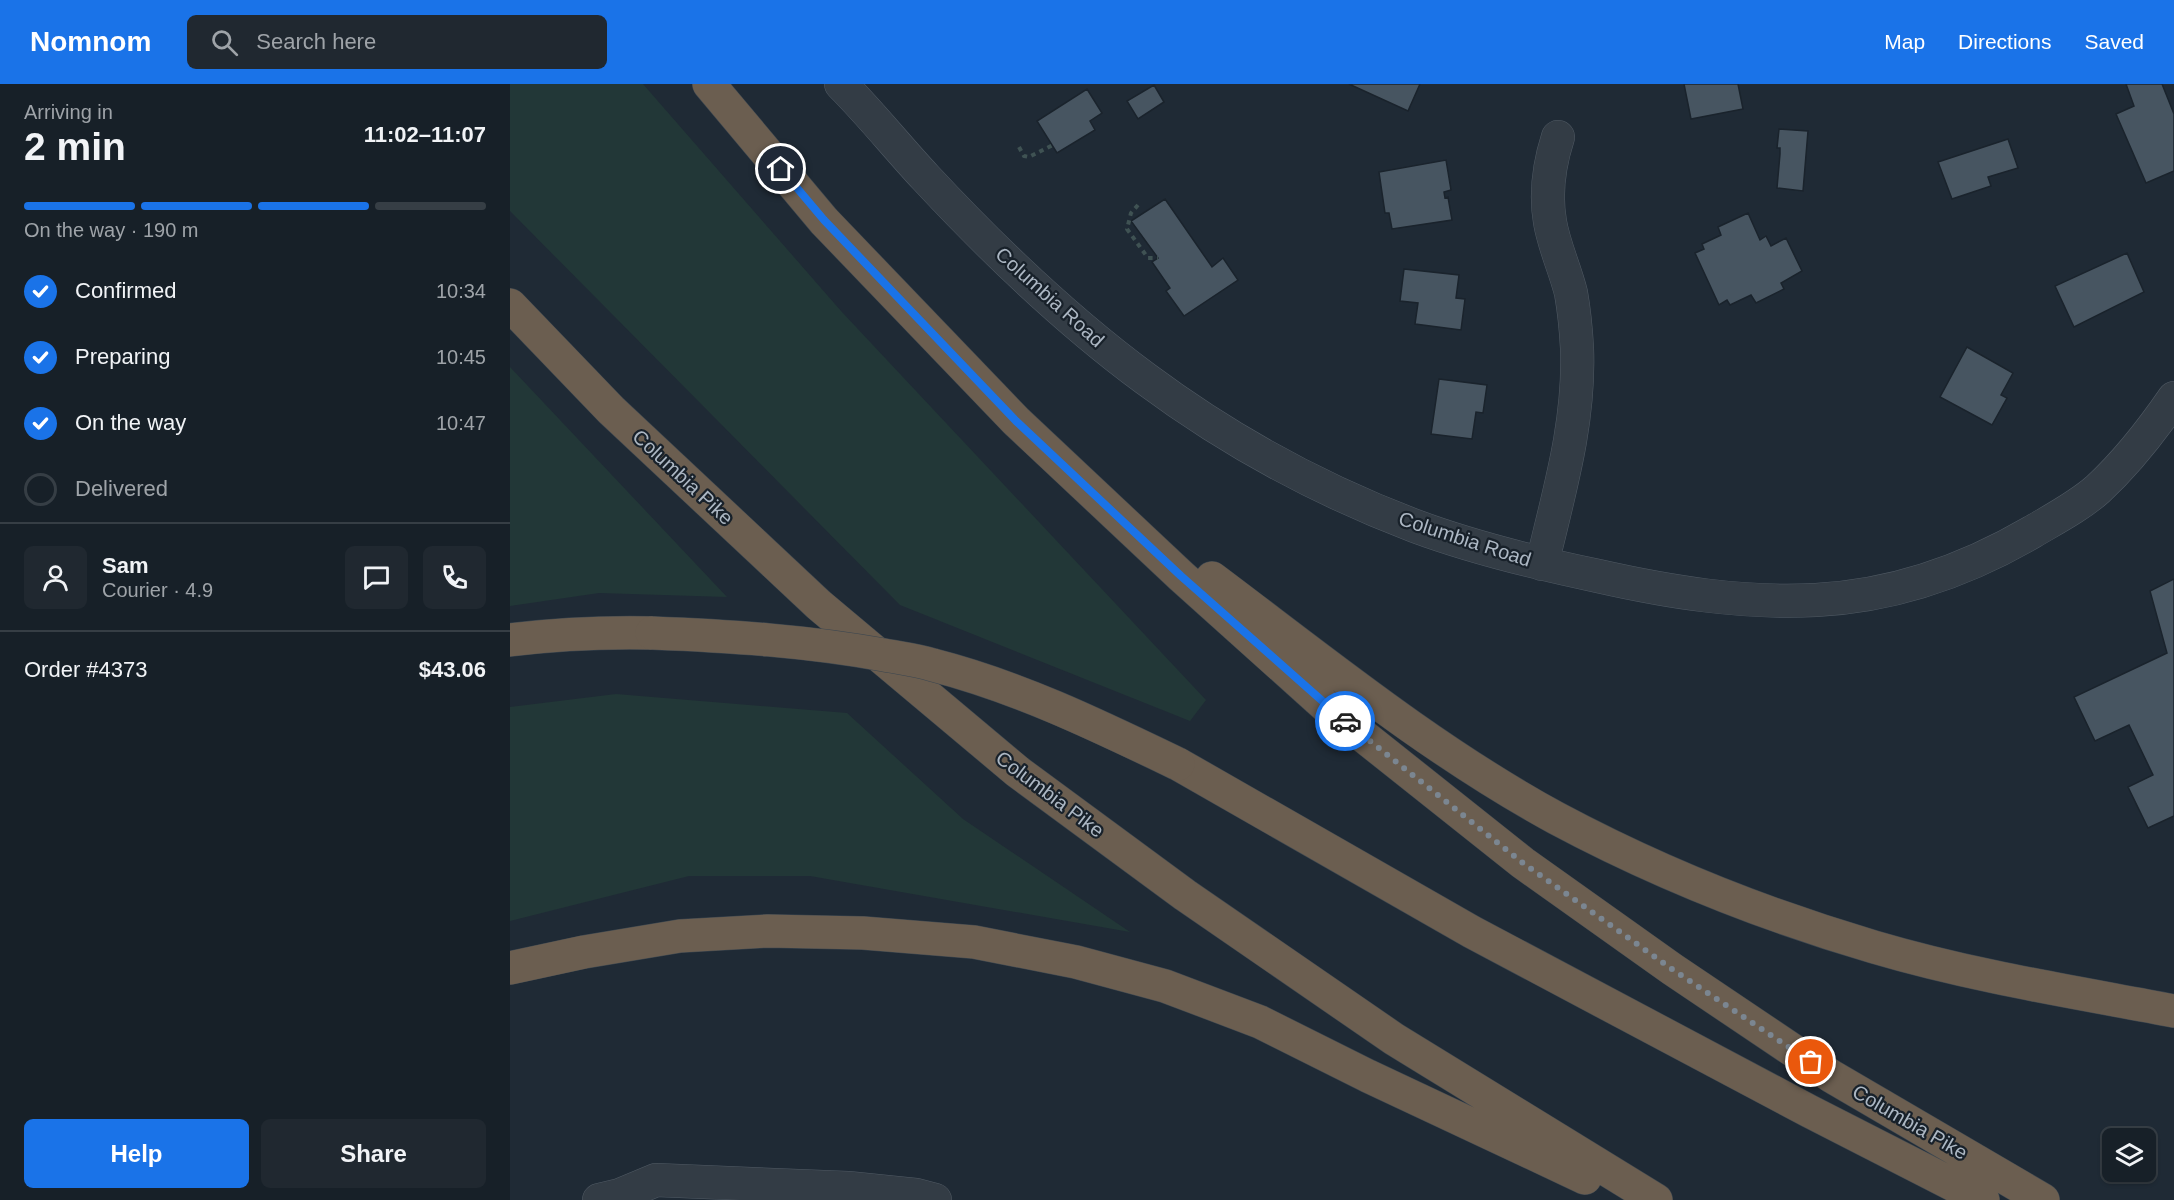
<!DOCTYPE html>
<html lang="en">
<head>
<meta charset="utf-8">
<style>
  :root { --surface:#172028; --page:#202830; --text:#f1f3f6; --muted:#9ea3a8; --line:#363e45; --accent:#1a73e8 }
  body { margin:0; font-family:Arial,sans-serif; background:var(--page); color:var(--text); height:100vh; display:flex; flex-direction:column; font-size:22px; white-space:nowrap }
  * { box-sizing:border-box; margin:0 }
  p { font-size:20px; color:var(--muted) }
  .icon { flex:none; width:33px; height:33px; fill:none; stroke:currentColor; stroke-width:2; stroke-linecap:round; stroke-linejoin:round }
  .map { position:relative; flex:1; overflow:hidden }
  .side { display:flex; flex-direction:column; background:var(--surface); width:510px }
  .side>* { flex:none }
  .buttons { position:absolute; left:1592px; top:1044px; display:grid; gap:12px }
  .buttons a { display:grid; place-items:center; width:54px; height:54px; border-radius:9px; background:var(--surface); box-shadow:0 2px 4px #0004,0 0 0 2px var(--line); font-size:30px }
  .pin { position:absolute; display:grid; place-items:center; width:51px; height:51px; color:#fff; margin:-26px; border:3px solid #fff; border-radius:50%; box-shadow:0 2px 6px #0007 }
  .courier { position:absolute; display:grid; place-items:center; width:60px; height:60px; margin:-30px; border:4px solid #1a73e8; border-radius:50%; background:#fff; color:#222; box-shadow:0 2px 8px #0007 }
  .overview em { font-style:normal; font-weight:600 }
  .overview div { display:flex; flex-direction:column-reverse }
  .overview { display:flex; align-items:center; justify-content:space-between; height:102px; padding:0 24px }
  h1 { font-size:39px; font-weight:600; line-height:45px }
  .bar { display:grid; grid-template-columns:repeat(4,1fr); gap:9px 6px; align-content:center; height:72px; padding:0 24px }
  .bar i { height:8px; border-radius:4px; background:var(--line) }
  .bar .active { background:var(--accent) }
  .bar p { grid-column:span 4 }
  .line { display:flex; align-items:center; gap:15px; padding:0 24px; border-top:2px solid var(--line) }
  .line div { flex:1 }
  .round { display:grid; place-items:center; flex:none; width:63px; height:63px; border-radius:9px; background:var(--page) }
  ol { padding:0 24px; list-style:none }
  li { display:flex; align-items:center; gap:18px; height:66px }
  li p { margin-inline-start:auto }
  li .icon { padding:6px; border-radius:50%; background:var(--accent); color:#fff; stroke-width:4 }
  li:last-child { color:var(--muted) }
  li i { width:33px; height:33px; border:3px solid var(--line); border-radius:50% }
  .action { display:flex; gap:12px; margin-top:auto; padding:12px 24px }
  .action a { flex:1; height:69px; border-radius:9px; background:var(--accent); color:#fff; font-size:24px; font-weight:600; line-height:69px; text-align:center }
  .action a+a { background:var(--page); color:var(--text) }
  header { display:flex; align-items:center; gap:36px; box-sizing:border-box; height:84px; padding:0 30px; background:var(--accent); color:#fff }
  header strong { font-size:28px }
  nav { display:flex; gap:33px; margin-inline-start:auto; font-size:21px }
  .search { width:420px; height:54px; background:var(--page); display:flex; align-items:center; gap:15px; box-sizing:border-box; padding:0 21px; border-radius:9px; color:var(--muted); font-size:22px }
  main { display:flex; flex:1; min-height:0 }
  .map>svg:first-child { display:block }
  .green { fill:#223737 }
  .building { fill:#475561; stroke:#1a232c; stroke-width:1.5 }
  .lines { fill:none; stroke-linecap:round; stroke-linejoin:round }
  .minor-casing { stroke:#505a64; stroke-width:34 }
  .highway-casing { stroke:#3d4750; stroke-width:34 }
  .path { stroke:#3f5253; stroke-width:4; stroke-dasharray:4.5 4.5; stroke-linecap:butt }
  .minor { stroke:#333c45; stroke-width:33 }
  .highway { stroke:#6b5e50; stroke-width:33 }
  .highway-bridge-casing { stroke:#3d4750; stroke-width:34; stroke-linecap:butt }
  .highway-bridge { stroke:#6b5e50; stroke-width:33 }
  .done { stroke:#7b8691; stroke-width:6; stroke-dasharray:0 10.8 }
  .route { stroke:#1a73e8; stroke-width:8 }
  .labels { text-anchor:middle; stroke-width:4.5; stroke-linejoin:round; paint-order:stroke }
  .street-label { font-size:20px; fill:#acb7c3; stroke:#18212a }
</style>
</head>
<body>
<header>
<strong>Nomnom</strong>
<div class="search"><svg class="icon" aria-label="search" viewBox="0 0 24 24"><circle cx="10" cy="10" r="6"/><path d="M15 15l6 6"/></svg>Search here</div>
<nav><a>Map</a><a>Directions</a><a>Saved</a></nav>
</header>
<main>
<section class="side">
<div class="overview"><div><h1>2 min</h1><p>Arriving in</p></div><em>11:02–11:07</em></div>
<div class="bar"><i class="active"></i><i class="active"></i><i class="active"></i><i></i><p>On the way · 190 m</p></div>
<ol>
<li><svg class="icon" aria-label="check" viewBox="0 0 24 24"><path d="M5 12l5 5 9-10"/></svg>Confirmed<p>10:34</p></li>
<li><svg class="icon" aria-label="check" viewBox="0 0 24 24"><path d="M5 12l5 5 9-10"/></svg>Preparing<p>10:45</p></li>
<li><svg class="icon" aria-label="check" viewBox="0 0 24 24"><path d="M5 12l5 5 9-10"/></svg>On the way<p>10:47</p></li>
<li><i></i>Delivered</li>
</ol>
<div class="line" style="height:108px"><a class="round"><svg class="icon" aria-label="person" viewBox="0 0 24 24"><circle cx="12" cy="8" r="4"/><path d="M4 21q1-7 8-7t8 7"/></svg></a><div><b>Sam</b><p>Courier · 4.9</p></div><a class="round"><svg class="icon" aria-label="chat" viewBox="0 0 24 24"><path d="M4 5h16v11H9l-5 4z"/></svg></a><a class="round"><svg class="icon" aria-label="phone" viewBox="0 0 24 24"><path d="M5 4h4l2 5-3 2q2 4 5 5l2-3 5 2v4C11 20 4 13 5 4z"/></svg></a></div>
<div class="line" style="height:78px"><div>Order #4373</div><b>$43.06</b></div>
<div class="action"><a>Help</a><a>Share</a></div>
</section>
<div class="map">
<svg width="1664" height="1116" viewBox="0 0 1664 1116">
  <rect width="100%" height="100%" fill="#1f2a35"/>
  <path class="green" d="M0,0h133l198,227 365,389 -16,21 -290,-116 -390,-394z
    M0,283l217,230 -128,-4 -89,13z
    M106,610l231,19 116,106 167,113 -320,-56h-121l-179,45v-214z"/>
  <path class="building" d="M839,0h71l-12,27z
    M1174,0h54l5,25 -52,10z
    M1616,0h36l12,30v57l-28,12 -30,-69 18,-8z
    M644,1l10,17 -26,17 -11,-18z
    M577,5l15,24 -12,8 5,9 -38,23 -20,-32z
    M1269,45l29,2 -5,60 -26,-3 3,-34v-6h-3z
    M1498,55l10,29 -30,9 3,9 -39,13 -14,-37z
    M936,76l5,30 -7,2 1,6 3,-1 4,23 -60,9 -3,-16h-4l-6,-41z
    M655,115l47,68 11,-9 15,22 -54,36 -18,-25 4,-3 -18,-26 6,-4 -27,-37z
    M1238,129l12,27 6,-4 5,10 15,-8 16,33 -21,12 3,6 -28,14 -5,-8 -21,10 -3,-5 -8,5 -24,-52 9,-4 -2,-5 19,-9 -3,-8z
    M1617,169l17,39 -70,35 -19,-41z
    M894,185l55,6 -3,23 9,1 -4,31 -46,-6 3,-21 -18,-2z
    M1457,263l46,26 -12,22 6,3 -15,27 -52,-28z
    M929,295l48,6 -4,28 -7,-1 -4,27 -41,-5z
    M1664,495v237l-26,12 -20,-41 25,-12 -24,-50 -34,16 -21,-44 93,-44 -17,-62z"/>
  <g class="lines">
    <defs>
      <path id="minor" d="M331,0c30,30 56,63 85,94 68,73 140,142 220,201 82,61 174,111 269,147 59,22 121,37 183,50 71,16 145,28 218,24 77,-4 151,-30 216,-68 22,-13 47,-26 66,-43 28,-26 54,-59 76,-91
        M1032,480c17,-72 38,-141 35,-216 -1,-18 -3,-38 -6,-55 -6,-24 -17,-47 -21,-71 -5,-29 -1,-57 8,-85
        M89,1116l21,-5 36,-15 192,8 68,7 19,5"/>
      <path id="highway" d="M199,0l115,137 192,200 165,155 147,132 195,155 149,106 159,107 212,124
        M0,221l101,105 208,195 199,167 167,123 209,144 262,161
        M702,494c112,84 221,173 344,240 101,54 209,97 318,129 98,29 200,45 300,64
        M0,556c48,-6 94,-8 142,-7
        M668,680l294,168 337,179 174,89
        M0,884l74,-16 96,-16 88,-5 95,2 111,9 102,20 89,24 95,36 108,54 217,102"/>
    </defs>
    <use href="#minor" class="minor-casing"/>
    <use href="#highway" class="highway-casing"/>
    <path class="path" d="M509,63l5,9 5,1 24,-12
      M628,121l-7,8 -4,16 21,29h10"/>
    <use href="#minor" class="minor"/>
    <use href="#highway" class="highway"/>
    <defs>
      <path id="highway-bridge" d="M142,549c78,3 155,8 232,22 16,3 33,5 49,10 86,22 166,61 245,99"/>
    </defs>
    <use href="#highway-bridge" class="highway-bridge-casing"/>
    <use href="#highway-bridge" class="highway-bridge"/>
  </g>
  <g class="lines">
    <path class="done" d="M835,637l178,142 149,106 139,93"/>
    <path class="route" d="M271,85l43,51 192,201 165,155 164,145"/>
  </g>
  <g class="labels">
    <g class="street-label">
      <text transform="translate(540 213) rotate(42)" y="7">Columbia Road</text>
      <text transform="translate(173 393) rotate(43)" y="7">Columbia Pike</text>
      <text transform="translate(955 455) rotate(18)" y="7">Columbia Road</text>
      <text transform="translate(540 710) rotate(37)" y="7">Columbia Pike</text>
      <text transform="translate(1400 1038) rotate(30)" y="7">Columbia Pike</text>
    </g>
  </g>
</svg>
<div class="buttons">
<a><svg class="icon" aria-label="layers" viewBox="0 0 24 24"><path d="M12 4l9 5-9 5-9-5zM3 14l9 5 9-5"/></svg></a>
</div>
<div class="pin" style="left:1301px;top:978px;background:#ea580c"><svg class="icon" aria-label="bag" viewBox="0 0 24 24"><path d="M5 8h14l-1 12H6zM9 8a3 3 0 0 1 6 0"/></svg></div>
<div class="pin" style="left:271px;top:85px;background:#1f2937"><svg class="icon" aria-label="home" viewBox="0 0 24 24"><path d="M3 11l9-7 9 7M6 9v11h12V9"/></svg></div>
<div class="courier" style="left:835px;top:637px"><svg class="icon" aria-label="car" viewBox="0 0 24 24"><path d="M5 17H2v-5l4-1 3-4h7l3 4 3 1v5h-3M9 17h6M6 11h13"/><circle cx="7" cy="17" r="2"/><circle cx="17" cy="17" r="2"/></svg></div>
</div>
</main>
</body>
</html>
